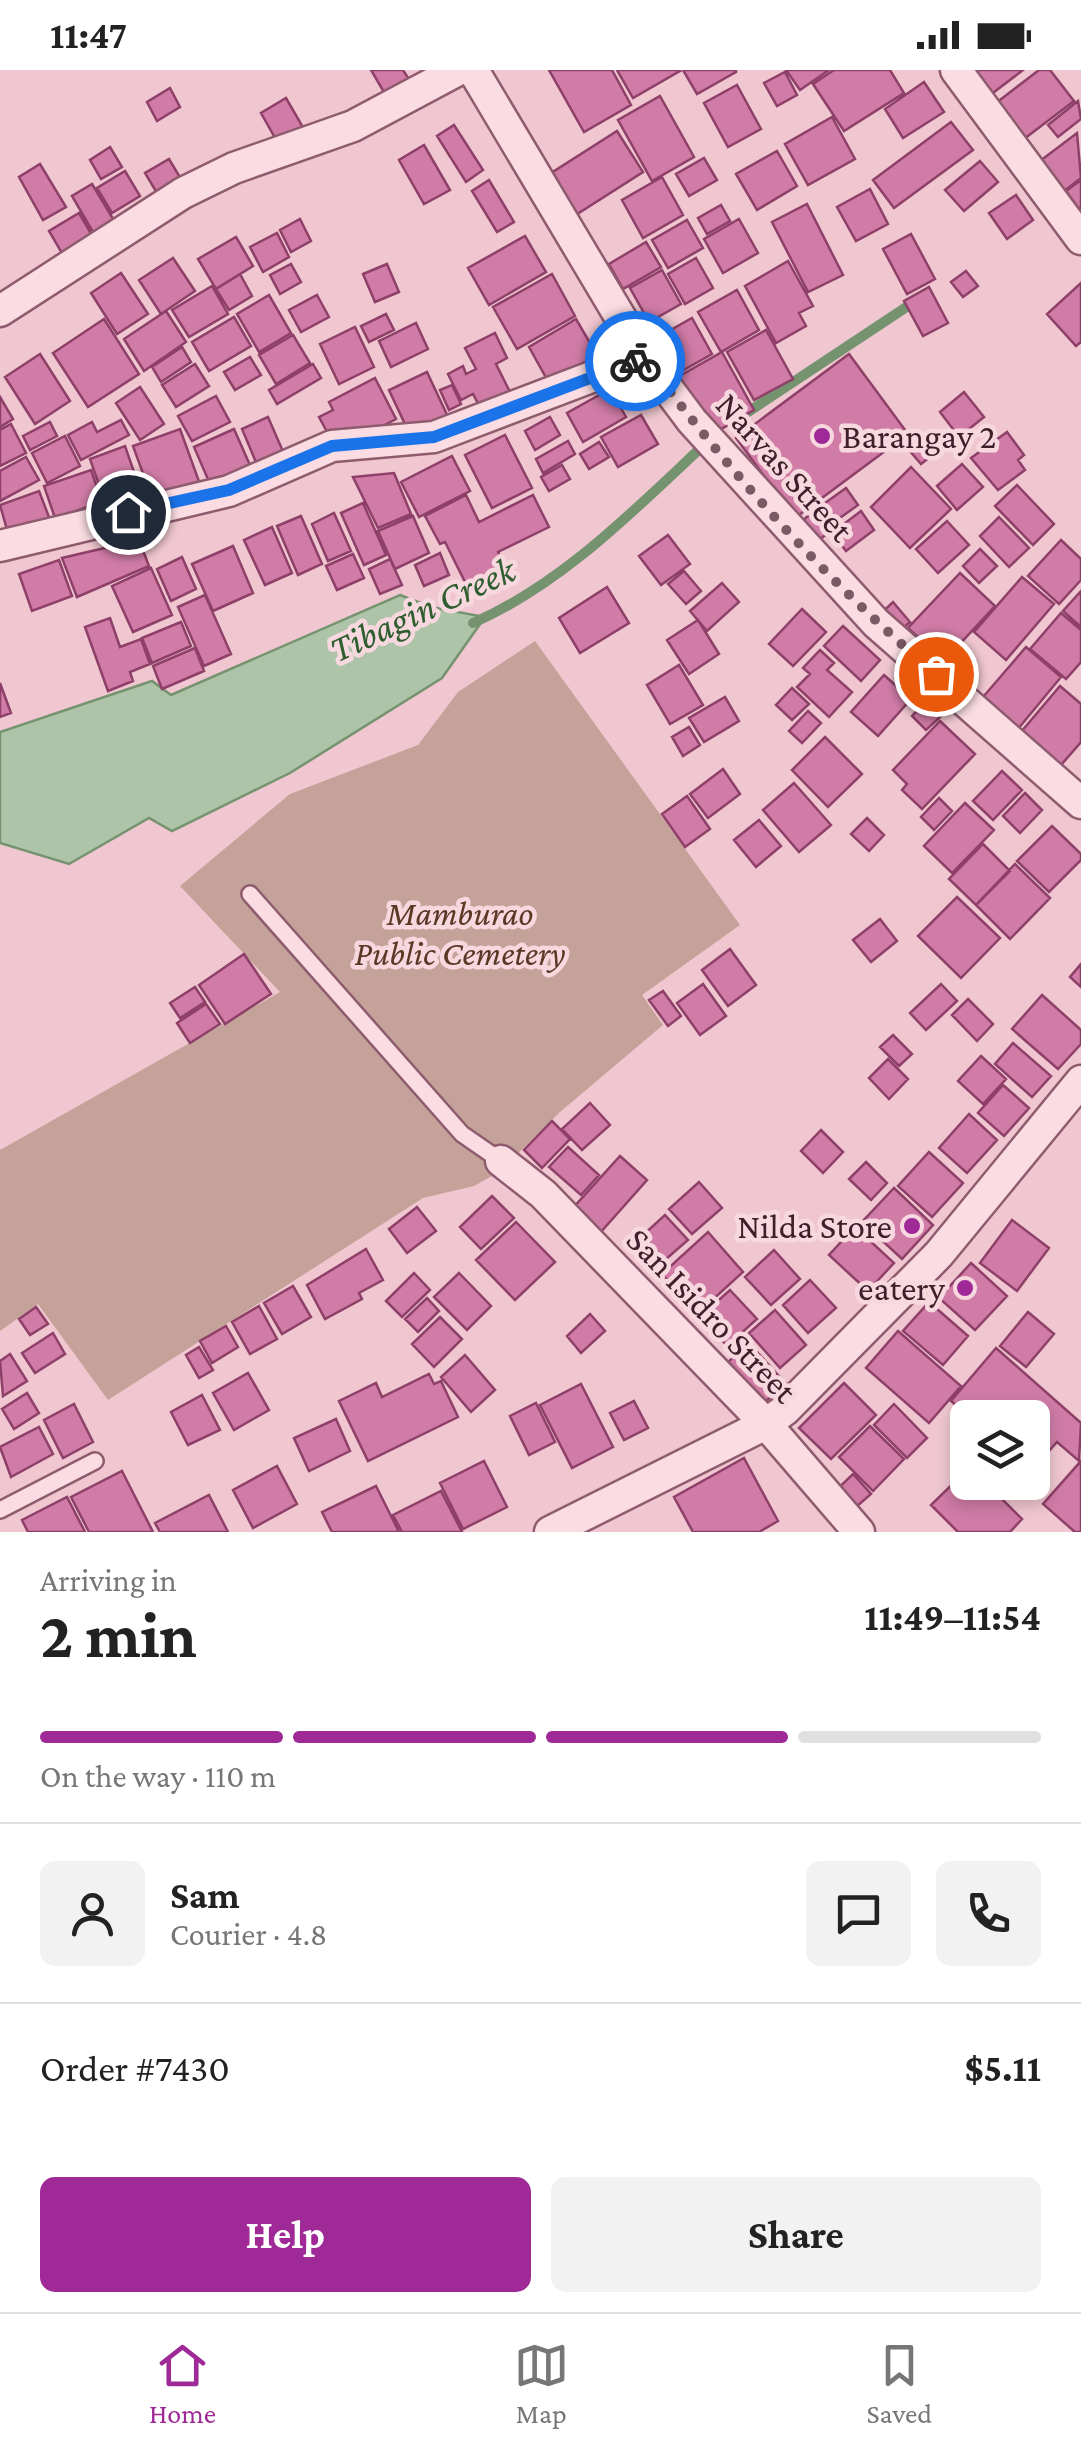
<!DOCTYPE html>
<html lang="en">
<head>
<meta charset="utf-8">
<style>
  :root { --surface:#fff; --page:#f2f2f2; --text:#222; --muted:#767676; --line:#e0e0e0; --accent:#9f2996 }
  body { margin:0; font-family:"Crimson Pro",serif; background:var(--page); color:var(--text); height:100vh; display:flex; flex-direction:column; font-size:38px; white-space:nowrap }
  * { box-sizing:border-box; margin:0 }
  p { font-size:32px; color:var(--muted) }
  .icon { flex:none; width:55px; height:55px; fill:none; stroke:currentColor; stroke-width:2; stroke-linecap:round; stroke-linejoin:round }
  .map { position:relative; height:1462px; overflow:hidden }
  .panel { display:flex; flex-direction:column; background:var(--surface); flex:1 }
  .panel>* { flex:none }
  .tools { position:absolute; left:950px; top:1330px; display:grid; gap:20px }
  .tools a { display:grid; place-items:center; width:100px; height:100px; border-radius:15px; background:var(--surface); box-shadow:0 5px 15px #0003; font-size:50px }
  .pin { position:absolute; display:grid; place-items:center; width:85px; height:85px; color:#fff; margin:-42px; border:5px solid #fff; border-radius:50%; box-shadow:0 2px 10px #0007 }
  .courier { position:absolute; display:grid; place-items:center; width:100px; height:100px; margin:-50px; border:8px solid #1a73e8; border-radius:50%; background:#fff; color:#222; box-shadow:0 2px 12px #0007 }
  .head em { font-style:normal; font-weight:700 }
  .head div { display:flex; flex-direction:column-reverse }
  .head { display:flex; align-items:center; justify-content:space-between; height:170px; padding:0 40px }
  h1 { font-size:65px; font-weight:700; line-height:75px }
  .bar { display:grid; grid-template-columns:repeat(4,1fr); gap:15px 10px; align-content:center; height:120px; padding:0 40px }
  .bar i { height:12px; border-radius:8px; background:var(--line) }
  .bar .current { background:var(--accent) }
  .bar p { grid-column:span 4 }
  .line { display:flex; align-items:center; gap:25px; padding:0 40px; border-top:2px solid var(--line) }
  .line div { flex:1 }
  .round { display:grid; place-items:center; flex:none; width:105px; height:105px; border-radius:15px; background:var(--page) }
  .button { display:flex; gap:20px; margin-top:auto; padding:20px 40px }
  .button a { flex:1; height:115px; border-radius:15px; background:var(--accent); color:#fff; font-size:40px; font-weight:700; line-height:115px; text-align:center }
  .button a+a { background:var(--page); color:var(--text) }
  .status { display:flex; justify-content:space-between; align-items:center; height:70px; padding:0 50px; background:var(--surface); direction:ltr }
  .status svg { height:28px; fill:currentColor }
  .dock { display:flex; justify-content:space-around; align-items:center; height:140px; border-top:2px solid var(--line); background:var(--surface); font-size:28px; color:var(--muted) }
  .dock a { display:grid; justify-items:center; gap:5px }
  .dock .current { color:var(--accent) }
  .map>svg:first-child { display:block }
  .cemetery { fill:#c4a299 }
  .water { fill:#aec4a9; stroke:#75936f; stroke-width:2.5 }
  .lines { fill:none; stroke-linecap:round; stroke-linejoin:round }
  .stream { stroke:#75936f; stroke-width:10 }
  .building { fill:#d07ca6; stroke:#8e4068; stroke-width:2.5 }
  .service-casing { stroke:#8e5b6f; stroke-width:20 }
  .minor-casing { stroke:#8e5b6f; stroke-width:35 }
  .service { stroke:#fadce2; stroke-width:15 }
  .minor { stroke:#fadce2; stroke-width:30 }
  .done { stroke:#7c5a65; stroke-width:10; stroke-dasharray:0 18 }
  .route { stroke:#1a73e8; stroke-width:12 }
  .poi-dot { fill:#9f2996; stroke:#f7d8de; stroke-width:4 }
  .labels { text-anchor:middle; stroke-width:9; stroke-linejoin:round; paint-order:stroke }
  .poi-label { font-size:35px; fill:#3d202c; stroke:#f7d8de; text-anchor:end }
  .street-label { font-size:35px; fill:#3d202c; stroke:#f7d8de }
  .park-label { font-size:35px; font-style:italic; fill:#5b3725; stroke:#f7d8de }
  .water-label { font-size:38px; font-style:italic; fill:#2e5d2f; stroke:#f7d8de }
</style>
</head>
<body>
<div class="status"><b>11:47</b><svg viewBox="0 0 49 12"><path d="M0 12V9h3v3zM5 12V6h3v6zM10 12V3h3v9zM15 12V0h3v12zM26 1h20v11H26zM47 4h2v5h-2z"/></svg></div>
<div class="map">
<svg width="1081" height="1462" viewBox="0 0 1081 1462">
  <rect width="100%" height="100%" fill="#f0c7d0"/>
  <path class="cemetery" d="M535,571l205,284 -98,70 21,30 -103,87 -61,60 -25,14 -51,12 -315,202 -70,-96 -38,27v-181l280,-158 -100,-106 110,-92 128,-49 40,-53z"/>
  <path class="water" d="M400,525l31,12 54,10 -43,61 -152,95 -118,58 -23,-13 -80,46 -69,-21v-111l152,-51 19,14z"/>
  <g class="lines">
    <path class="stream" d="M745,344l166,-110
      M473,553c91,-40 162,-114 234,-181"/>
  </g>
  <path class="building" d="M371,0h32l9,14 -24,15z
    M549,0h63l19,35 -47,27z
    M617,0h62l1,1 -47,27z
    M683,0h53v2l-39,22z
    M786,0h43l-29,20z
    M834,0h56l14,23 -60,38 -31,-47z
    M963,0h60l-38,29z
    M1039,0h11l24,31 -50,38 -28,-36z
    M785,2l12,23 -20,11 -13,-23z
    M924,12l20,30 -41,26 -18,-29z
    M737,15l24,44 -33,18 -24,-44z
    M170,18l10,19 -23,14 -10,-19z
    M660,26l34,61 -42,24 -34,-61z
    M286,28l18,31 -25,16 -18,-32z
    M1078,31l3,18 -23,18 -10,-12z
    M832,47l23,42 -47,26 -23,-41z
    M951,52l22,28 -79,58 -21,-28z
    M454,55l29,45 -17,12 -29,-46z
    M617,61l26,41 -72,46 -26,-41z
    M1077,63l4,45 -18,14 -23,-31z
    M424,75l26,45 -26,14 -25,-44z
    M110,77l12,20 -21,12 -11,-19z
    M777,81l20,35 -40,24 -21,-36z
    M704,88l13,22 -28,16 -13,-22z
    M169,89l15,25 -24,14 -15,-25z
    M980,91l18,21 -34,29 -19,-21z
    M40,94l26,43 -23,13 -24,-43z
    M125,101l15,25 -28,17 -15,-25z
    M662,107l21,38 -40,23 -21,-38z
    M489,110l25,42 -17,10 -25,-41z
    M1081,110v27l-2,2 -13,-18z
    M92,114l26,43 -21,12 -25,-43z
    M870,119l18,35 -32,17 -19,-34z
    M1016,125l17,25 -26,19 -18,-26z
    M807,134l36,71 -35,17 -36,-70z
    M721,135l9,16 -23,13 -9,-16z
    M79,143l17,29 -30,18 -17,-29z
    M300,149l11,22 -20,11 -11,-22z
    M739,149l19,34 -35,20 -19,-34z
    M687,150l16,28 -35,20 -16,-28z
    M277,163l12,24 -26,15 -13,-25z
    M911,164l24,45 -28,15 -24,-45z
    M525,166l21,36 -57,33 -21,-37z
    M236,167l17,29 -37,23 -18,-30z
    M646,172l15,25 -38,22 -14,-25z
    M173,188l22,33 -34,23 -22,-34z
    M696,188l17,30 -28,16 -17,-30z
    M788,191l25,45 -14,7 7,13 -30,17 -31,-57z
    M291,194l10,18 -21,12 -10,-19z
    M387,194l12,28 -24,10 -12,-28z
    M662,200l19,34 -32,18 -19,-34z
    M966,201l12,15 -15,11 -12,-15z
    M121,203l27,41 -31,20 -26,-41z
    M240,204l12,22 -23,14 -13,-21z
    M552,204l23,42 -58,33 -24,-42z
    M1081,213v59l-5,4 -29,-32z
    M212,216l16,28 -39,23 -17,-27z
    M929,217l19,36 -25,13 -19,-35z
    M737,220l22,40 -38,22 -23,-40z
    M269,225l22,38 -32,19 -22,-38z
    M317,225l12,22 -28,15 -12,-22z
    M166,241l20,31 -42,29 -20,-32z
    M386,244l8,16 -25,12 -8,-16z
    M234,247l17,29 -42,25 -17,-29z
    M692,248l20,36 -39,22 -20,-36z
    M104,249l35,55 -51,33 -35,-54z
    M576,249l21,36 -48,28 -20,-36z
    M416,253l12,26 -37,18 -12,-26z
    M355,257l19,40 -35,17 -19,-40z
    M766,260l27,49 -39,21 -27,-48z
    M495,263l12,25 -11,6 17,34 -30,15 -10,-19 -12,6 -13,-26 15,-8 3,8 10,-5 -11,-21z
    M293,265l17,28 -34,21 -17,-29z
    M182,277l9,15 -30,20 -9,-15z
    M722,282l32,58 -43,25 -33,-58z
    M40,284l30,47 -35,23 -30,-47z
    M849,284l59,80 -113,84 -59,-80z
    M250,287l11,18 -26,15 -11,-18z
    M195,294l14,22 -33,21 -14,-22z
    M313,294l8,14 -44,26 -8,-14z
    M427,302l22,47 -38,18 -22,-47z
    M375,308l21,41 -46,24 -19,-4 -12,-22 14,-7 -4,-8z
    M452,315l9,19 -12,6 -9,-20z
    M140,317l24,37 -24,16 -24,-37z
    M610,319l16,28 -43,25 -16,-29z
    M964,322l20,25 -25,20 -19,-25z
    M216,326l14,26 -38,19 -14,-25z
    M0,327l13,22 -13,8z
    M641,345l17,29 -40,23 -17,-30z
    M268,347l17,39 -27,11 -16,-38z
    M550,347l10,18 -25,15 -10,-19z
    M121,350l8,15 -48,25 -13,-25 24,-13 5,10z
    M50,352l7,14 -27,14 -7,-14z
    M11,354l15,29 -26,13v-36z
    M180,359l21,58 -47,17 -21,-58z
    M234,359l19,43 -40,19 -19,-44z
    M1007,362l17,23 -6,5 7,10 -27,20 -27,-32z
    M927,363l13,16 -19,15 -13,-15z
    M505,365l27,53 -40,20 -27,-53z
    M65,366l15,30 -33,17 -15,-30z
    M568,371l7,13 -32,19 -7,-14z
    M599,372l10,15 -20,12 -9,-15z
    M125,376l20,58 -35,12 -20,-57z
    M452,386l18,35 -51,26 -18,-35z
    M26,387l13,23 -39,21v-30z
    M962,394l21,23 -26,23 -20,-24z
    M562,395l8,14 -21,12 -8,-14z
    M911,397l40,42 -41,39 -39,-41z
    M91,400l11,32 -47,16 -11,-32z
    M394,403l17,41 -33,14 -25,-51z
    M1017,415l37,39 -21,21 -38,-39z
    M846,418l12,17 -21,15 -12,-17z
    M39,421l13,34 -42,15 -10,-35z
    M466,425l13,27 54,-27 16,32 -51,25 11,20 -39,20 -25,-50 -5,2 -15,-28z
    M363,433l23,52 -22,10 -23,-52z
    M820,436l17,20 -27,21 -15,-20z
    M861,441l13,19 -28,21 -14,-18z
    M334,443l17,38 -23,10 -16,-37z
    M301,446l21,48 -24,11 -21,-49z
    M413,446l16,37 -34,16 -17,-38z
    M999,447l30,31 -20,19 -29,-31z
    M947,451l22,24 -31,28 -22,-24z
    M272,457l20,46 -27,12 -21,-45z
    M668,465l22,29 -29,21 -22,-29z
    M139,470l10,26 -72,31 -15,-39z
    M1061,470l20,19v21l-22,24 -31,-28z
    M233,476l20,47 -40,18 -21,-47z
    M980,479l17,17 -18,17 -16,-17z
    M440,483l9,22 -25,11 -9,-21z
    M353,484l11,24 -27,12 -11,-24z
    M182,487l14,32 -25,12 -14,-32z
    M390,489l12,26 -22,9 -11,-25z
    M59,490l13,36 -40,15 -13,-37z
    M151,498l21,47 -39,17 -21,-46z
    M684,501l17,20 -15,13 -18,-20z
    M960,503l35,33 -51,55 -36,-33z
    M1022,507l32,27 -48,56 -32,-28z
    M722,513l17,19 -32,29 -17,-20z
    M607,517l22,36 -49,30 -21,-35z
    M1081,521v36l-18,-16z
    M205,525l26,59 -27,12 -26,-59z
    M893,532l17,20 -16,14 -17,-19z
    M802,539l24,23 -33,34 -24,-22z
    M1061,543l20,17v32l-15,17 -36,-30z
    M110,548l10,29 21,-8 9,25 -20,8 3,9 -25,10 -23,-64z
    M698,550l21,34 -30,20 -22,-34z
    M181,552l10,24 -39,17 -10,-25z
    M843,556l37,34 -19,21 -37,-35z
    M1026,577l35,30 -48,58 -36,-31z
    M195,578l9,23 -42,18 -9,-23z
    M820,580l14,13 -7,7 25,22 -23,25 -32,-30 13,-13 -7,-6z
    M679,595l24,40 -33,19 -23,-39z
    M884,605l27,24 -33,37 -27,-24z
    M0,613l11,30 -11,4z
    M1060,616l21,18v38l-26,30 -39,-34z
    M792,618l17,16 -17,16 -16,-15z
    M725,627l14,24 -35,21 -15,-24z
    M925,632l15,15 -14,13 -14,-14z
    M808,641l13,12 -19,20 -13,-12z
    M940,651l35,33 -53,55 -20,-19 5,-6 -14,-14z
    M689,657l11,18 -17,11 -11,-19z
    M825,667l37,37 -34,33 -36,-37z
    M723,699l17,25 -32,24 -18,-24z
    M1002,701l20,19 -29,30 -20,-19z
    M794,713l37,42 -32,27 -36,-42z
    M1025,723l17,17 -22,23 -17,-17z
    M687,726l23,33 -25,18 -23,-33z
    M939,728l13,13 -18,19 -13,-13z
    M965,733l29,27 -42,43 -28,-27z
    M867,748l17,17 -15,16 -18,-17z
    M759,750l22,26 -25,21 -22,-27z
    M1052,756l29,28v6l-32,32 -32,-31z
    M983,774l27,27 -34,34 -27,-26z
    M1015,794l35,34 -40,41 -34,-34z
    M957,827l43,41 -39,40 -43,-42z
    M880,849l17,22 -26,21 -18,-22z
    M730,879l26,36 -28,21 -26,-36z
    M244,884l27,40 -46,30 -26,-39z
    M1081,894v23l-11,-10z
    M703,914l23,32 -26,19 -23,-32z
    M941,914l16,17 -31,29 -16,-17z
    M195,917l10,15 -25,16 -10,-15z
    M663,921l18,25 -13,10 -19,-26z
    M1042,925l39,35v14l-23,25 -46,-40z
    M968,929l25,25 -16,17 -25,-26z
    M206,934l14,20 -30,19 -13,-20z
    M893,965l19,19 -13,12 -19,-19z
    M1013,973l38,33 -19,21 -37,-33z
    M981,986l25,23 -23,25 -25,-23z
    M888,989l20,20 -19,20 -20,-21z
    M1003,1015l26,23 -25,28 -26,-23z
    M590,1033l20,22 -28,25 -20,-21z
    M969,1044l28,26 -30,33 -28,-25z
    M552,1051l18,18 -28,29 -18,-18z
    M821,1060l22,22 -20,21 -22,-22z
    M568,1077l31,28 -18,20 -32,-28z
    M929,1082l34,31 -31,34 -34,-31z
    M620,1086l27,24 -47,53 -27,-25z
    M866,1092l21,21 -16,17 -22,-21z
    M699,1112l23,26 -30,26 -23,-25z
    M894,1118l39,37 -31,34 -40,-37z
    M492,1126l22,22 -33,31 -21,-22z
    M417,1137l19,24 -29,22 -18,-24z
    M665,1145l23,25 -23,20 -22,-25z
    M1012,1150l37,28 -32,43 -37,-28z
    M516,1152l39,40 -40,38 -39,-40z
    M855,1157l39,36 -26,28 -39,-36z
    M708,1162l35,40 -46,42 -35,-40z
    M366,1179l17,31 -24,13 3,6 -37,20 -18,-34z
    M774,1180l26,29 -29,26 -26,-28z
    M971,1193l36,33 -32,34 -36,-32z
    M414,1203l16,17 -28,27 -16,-16z
    M459,1203l32,33 -24,24 -33,-33z
    M810,1210l26,28 -28,25 -25,-28z
    M293,1216l18,31 -29,17 -18,-31z
    M730,1220l27,29 -30,27 -26,-30z
    M427,1228l12,13 -21,21 -13,-13z
    M929,1232l39,34 -25,29 -40,-34z
    M259,1236l18,33 -27,15 -18,-32z
    M36,1237l12,17 -18,11 -11,-16z
    M775,1240l31,35 -26,23 -31,-35z
    M1028,1242l26,22 -28,33 -26,-21z
    M590,1244l15,17 -24,22 -14,-17z
    M440,1247l22,22 -28,28 -22,-23z
    M226,1256l12,21 -26,16 -12,-22z
    M898,1261l63,55 -32,37 -63,-55z
    M53,1263l12,21 -30,19 -13,-20z
    M749,1273l37,41 -21,18 -37,-40z
    M199,1277l14,23 -14,8 -13,-23z
    M996,1278l85,75 -2,38 -22,-19 -25,28v-52h-62l-19,-17z
    M10,1284l17,27 -24,15 -3,-35z
    M465,1285l30,35 -24,22 -30,-35z
    M248,1303l21,37 -35,20 -21,-37z
    M429,1304l5,10 7,-3 17,36 -90,44 -29,-60 37,-18 6,14z
    M844,1313l32,32 -45,44 -32,-31z
    M581,1314l32,63 -41,21 -32,-63z
    M27,1323l12,20 -25,16 -12,-20z
    M202,1325l18,35 -32,15 -17,-33z
    M634,1331l14,27 -24,12 -14,-27z
    M536,1333l19,39 -26,13 -19,-39z
    M74,1334l19,38 -30,16 -19,-38z
    M894,1334l33,34 -20,20 -33,-33z
    M336,1349l14,32 -41,20 -15,-33z
    M870,1356l34,33 -31,32 -34,-34z
    M39,1357l14,27 -42,23 -11,-30z
    M744,1388l34,63 -19,11h-66l-19,-35z
    M484,1391l23,46 -44,22 -23,-46z
    M1081,1391v71h-6l-32,-28z
    M277,1396l20,38 -44,24 -20,-38z
    M968,1399v13h17l37,37 -12,13h-52l-27,-27z
    M122,1401l31,61h-64l-18,-35z
    M853,1404l18,20 -24,21 -17,-19z
    M376,1416l23,46h-67l-10,-20z
    M441,1421l21,41h-60l-9,-17z
    M209,1425l19,37h-68l-5,-9z
    M67,1427l18,35h-57l-6,-12z"/>
  <g class="lines">
    <defs>
      <path id="service" d="M250,824l212,240 39,27
        M0,1440l95,-49"/>
      <path id="minor" d="M473,0l171,287 48,64 184,202 205,180
        M956,0l125,169
        M0,241l183,-118 51,-25 119,-42 105,-56
        M0,476l229,-55 103,-45 102,-9 210,-80
        M501,1091l42,33 223,230 93,108
        M550,1462l216,-108 19,-14 154,-156 142,-173"/>
    </defs>
    <use href="#service" class="service-casing"/>
    <use href="#minor" class="minor-casing"/>
    <use href="#service" class="service"/>
    <use href="#minor" class="minor"/>
  </g>
  <g class="lines">
    <path class="done" d="M635,291l9,-4c85,115 183,225 292,317"/>
    <path class="route" d="M128,442l101,-22 103,-44 102,-9 201,-76"/>
  </g>
  <g class="poi-dot">
    <circle cx="822" cy="366" r="10"/>
    <circle cx="912" cy="1156" r="10"/>
    <circle cx="965" cy="1218" r="10"/>
  </g>
  <g class="labels">
    <g class="poi-label">
      <text x="842" y="378" text-anchor="start">Barangay 2</text>
      <text x="892" y="1168">Nilda Store</text>
      <text x="945" y="1230">eatery</text>
    </g>
    <g class="street-label">
      <text transform="translate(785 397) rotate(48)" y="12">Narvas Street</text>
      <text transform="translate(712 1245) rotate(46)" y="12">San Isidro Street</text>
    </g>
    <g class="park-label">
      <text x="460" y="855">Mamburao<tspan x="460" dy="40">Public Cemetery</tspan></text>
    </g>
    <g class="water-label">
      <text transform="translate(422 539) rotate(-25)" y="13">Tibagin Creek</text>
    </g>
  </g>
</svg>
<div class="tools">
<a><svg class="icon" aria-label="layers" viewBox="0 0 24 24"><path d="M12 4l9 5-9 5-9-5zM3 14l9 5 9-5"/></svg></a>
</div>
<div class="pin" style="left:936px;top:604px;background:#ea580c"><svg class="icon" aria-label="bag" viewBox="0 0 24 24"><path d="M5 8h14l-1 12H6zM9 8a3 3 0 0 1 6 0"/></svg></div>
<div class="pin" style="left:128px;top:442px;background:#1f2937"><svg class="icon" aria-label="home" viewBox="0 0 24 24"><path d="M3 11l9-7 9 7M6 9v11h12V9"/></svg></div>
<div class="courier" style="left:635px;top:291px"><svg class="icon" aria-label="bike" viewBox="0 0 24 24"><circle cx="6" cy="16" r="4"/><circle cx="18" cy="16" r="4"/><path d="M6 16l4-8h5l3 8M10 8l3 8H6M13 5h3"/></svg></div>
</div>
<section class="panel">
<div class="head"><div><h1>2 min</h1><p>Arriving in</p></div><em>11:49–11:54</em></div>
<div class="bar"><i class="current"></i><i class="current"></i><i class="current"></i><i></i><p>On the way · 110 m</p></div>
<div class="line" style="height:180px"><a class="round"><svg class="icon" aria-label="person" viewBox="0 0 24 24"><circle cx="12" cy="8" r="4"/><path d="M4 21q1-7 8-7t8 7"/></svg></a><div><b>Sam</b><p>Courier · 4.8</p></div><a class="round"><svg class="icon" aria-label="chat" viewBox="0 0 24 24"><path d="M4 5h16v11H9l-5 4z"/></svg></a><a class="round"><svg class="icon" aria-label="phone" viewBox="0 0 24 24"><path d="M5 4h4l2 5-3 2q2 4 5 5l2-3 5 2v4C11 20 4 13 5 4z"/></svg></a></div>
<div class="line" style="height:130px"><div>Order #7430</div><b>$5.11</b></div>
<div class="button"><a>Help</a><a>Share</a></div>
</section>
<nav class="dock">
<a class="current"><svg class="icon" aria-label="home" viewBox="0 0 24 24"><path d="M3 11l9-7 9 7M6 9v11h12V9"/></svg>Home</a>
<a><svg class="icon" aria-label="map" viewBox="0 0 24 24"><path d="M3 6l6-2 6 2 6-2v14l-6 2-6-2-6 2zM9 4v14M15 6v14"/></svg>Map</a>
<a><svg class="icon" aria-label="saved" viewBox="0 0 24 24"><path d="M7 4h10v16l-5-4-5 4z"/></svg>Saved</a>
</nav>
</body>
</html>
